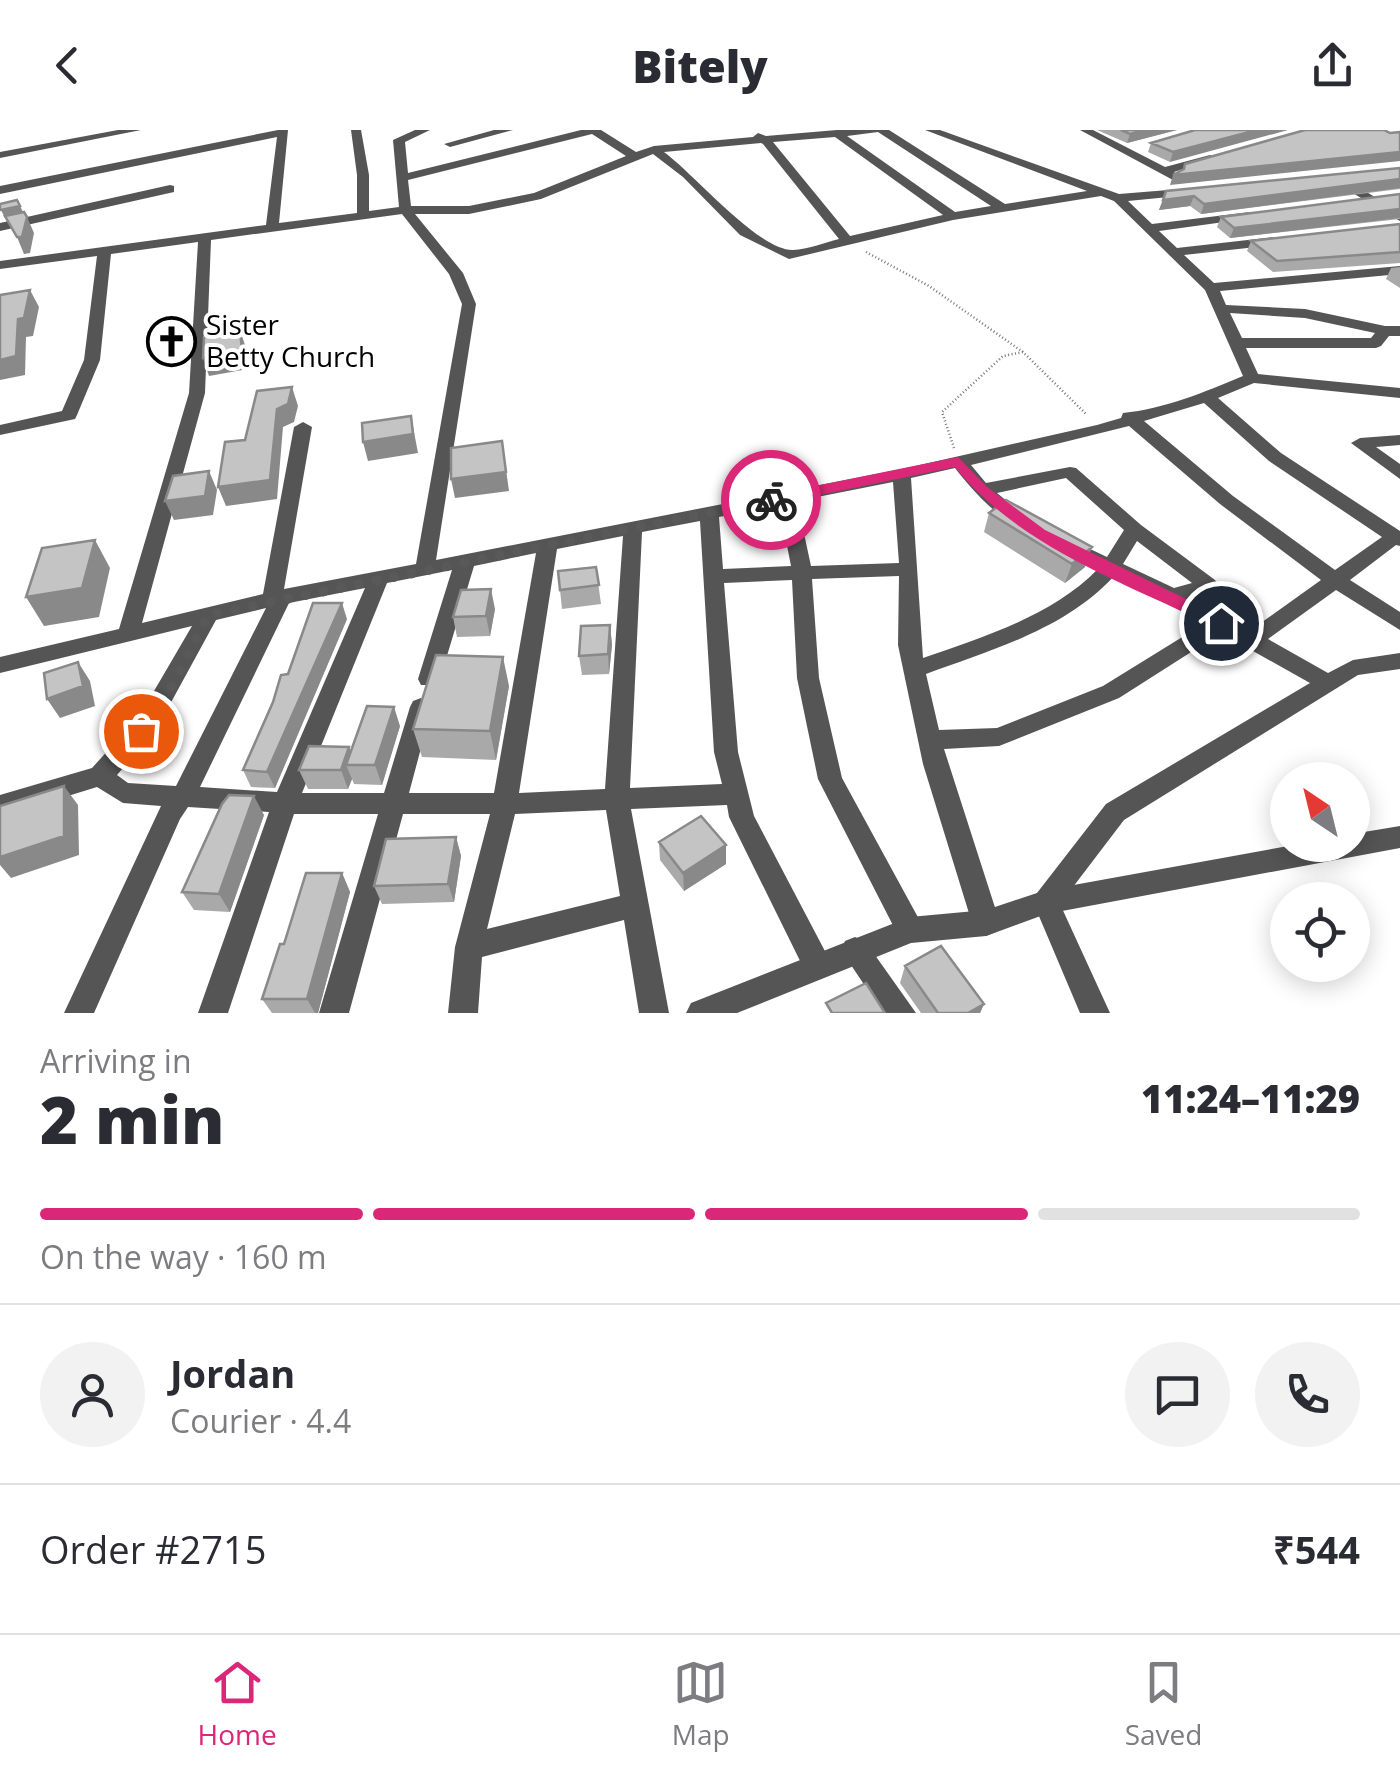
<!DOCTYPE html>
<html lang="en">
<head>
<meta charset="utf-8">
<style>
  :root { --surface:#fff; --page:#f2f2f3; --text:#2b2b33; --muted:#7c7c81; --line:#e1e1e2; --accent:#db2777 }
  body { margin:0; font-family:"Open Sans",sans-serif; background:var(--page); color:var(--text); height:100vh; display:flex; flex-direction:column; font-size:38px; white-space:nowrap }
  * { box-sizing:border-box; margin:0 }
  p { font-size:32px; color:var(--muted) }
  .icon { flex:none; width:55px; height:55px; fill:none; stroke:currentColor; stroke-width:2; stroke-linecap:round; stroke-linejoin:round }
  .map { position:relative; height:883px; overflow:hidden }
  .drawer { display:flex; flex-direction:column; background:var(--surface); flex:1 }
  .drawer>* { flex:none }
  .needle { width:65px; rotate:325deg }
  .controls { position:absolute; left:1270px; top:632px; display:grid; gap:20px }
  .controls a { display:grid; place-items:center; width:100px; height:100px; border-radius:50%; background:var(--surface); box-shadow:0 5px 25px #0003; font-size:50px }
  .pin { position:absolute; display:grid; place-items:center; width:85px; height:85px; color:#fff; margin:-42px; border:5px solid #fff; border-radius:50%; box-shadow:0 2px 10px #0007 }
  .courier { position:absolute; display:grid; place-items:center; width:100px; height:100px; margin:-50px; border:8px solid #db2777; border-radius:50%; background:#fff; color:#222; box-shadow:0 2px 12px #0007 }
  .head em { font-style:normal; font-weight:800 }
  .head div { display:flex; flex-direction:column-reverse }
  .head { display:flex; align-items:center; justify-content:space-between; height:170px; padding:0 40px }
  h1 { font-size:65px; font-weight:800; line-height:75px }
  .bar { display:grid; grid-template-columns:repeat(4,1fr); gap:15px 10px; align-content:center; height:120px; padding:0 40px }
  .bar i { height:12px; border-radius:8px; background:var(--line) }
  .bar .active { background:var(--accent) }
  .bar p { grid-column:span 4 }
  .line { display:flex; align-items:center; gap:25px; padding:0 40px; border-top:2px solid var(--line) }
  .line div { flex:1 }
  .round { display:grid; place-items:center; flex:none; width:105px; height:105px; border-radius:52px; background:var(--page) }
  header { display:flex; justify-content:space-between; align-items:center; height:130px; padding:0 40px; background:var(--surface); font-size:45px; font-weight:800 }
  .tab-bar { display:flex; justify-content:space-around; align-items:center; height:140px; border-top:2px solid var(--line); background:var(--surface); font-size:28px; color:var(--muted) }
  .tab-bar a { display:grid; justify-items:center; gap:5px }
  .tab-bar .active { color:var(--accent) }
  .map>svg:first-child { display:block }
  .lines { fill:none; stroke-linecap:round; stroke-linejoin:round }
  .path { stroke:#777; stroke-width:2.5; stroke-dasharray:1 2.5; stroke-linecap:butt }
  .minor { fill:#555; fill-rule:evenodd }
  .tertiary { fill:#555; fill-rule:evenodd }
  .wall { fill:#a9a9a9 }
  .shaded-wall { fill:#898989 }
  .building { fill:#c4c4c4; stroke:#898989; stroke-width:2.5 }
  .route { fill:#db2777 }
  .done { stroke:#595959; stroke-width:10; stroke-dasharray:0 18 }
  .labels { text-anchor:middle; stroke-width:8; stroke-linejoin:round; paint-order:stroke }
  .far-poi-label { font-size:28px; fill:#000; stroke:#fff; text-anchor:start }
</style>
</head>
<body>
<header><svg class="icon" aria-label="back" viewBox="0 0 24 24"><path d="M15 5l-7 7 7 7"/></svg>Bitely<svg class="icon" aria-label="share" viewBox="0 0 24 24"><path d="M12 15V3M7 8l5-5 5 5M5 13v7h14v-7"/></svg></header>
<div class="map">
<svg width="1400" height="883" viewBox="0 0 1400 883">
  <rect width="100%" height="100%" fill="#fff"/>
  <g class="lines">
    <path class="path" d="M866,122l63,34 94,66 64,63
      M954,318l-12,-36 61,-56 20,-4"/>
    <path class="minor" d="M118,0h23l-141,28v-6z
      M278,0h10l-9,93 78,-10v-38l-6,-45h10l8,45v36l30,-4 -6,-67 22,-10h15l-25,12 3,31 173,-43h20l35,22 18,-6 99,-9 5,-4 8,3 71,-6h52l116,74 82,-13 -162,-61h15l179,64 74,-6 2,3 -6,4 -61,6 24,23 98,-12 2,3 -6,4 -87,12 18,17 97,-11 7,4 -7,4 -90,10 30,28 186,-17v8l-180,17 6,14 79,4 80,17h15v10h-11l-8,10 -5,2h-130l12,26 142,14v10l-146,-15 -36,15 63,55 119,78v15l-4,-1 -46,35 50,32v18l-64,-40 -68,49 60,34 25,-13 47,-7v16l-42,6 -234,145 -64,84 50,109h-30l-47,-111 4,-9 69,-89 204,-121 -89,-50 -102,65 -120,48 -55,3 56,174 -4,9 -10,4 -10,-4 -4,-9 -49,-159 -25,-119 1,-69 -87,3 7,99 23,100 78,143 4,9 -4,9 -10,4 -10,-4 -82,-160 -21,-101 -5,-98 -68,3 14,169 16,64 73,139 4,10 -4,10 -10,3 -10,-3 -78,-158 -2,-12 -96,4 38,204h-30l-15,-93 -142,37 -4,56h-30l7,-66 35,-133h-87l-54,199h-30l59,-199h-84l-66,199h-30l71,-201 -81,-5 -8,12 -86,194h-30l97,-207 -38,-3 -26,-16 -97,30v-22l92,-27 48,-53 52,-89 -192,47v-16l119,-28 70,-236 9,-151 -87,12 -11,106 -23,55 -2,4 -75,16v-10l62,-14 22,-51 13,-104 -97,13v-8l266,-36 11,-88 -277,57v-8zM878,2l113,74 -36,6 -108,-76zM592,4l34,22 -92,37 -65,13h-58l-3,-26zM835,7l108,78 -93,21 -77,-94zM761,13l2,1 76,95c-15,4 -31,10 -46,11 -34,1 -99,-76 -129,-98zM653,24l30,23 57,58 49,24 164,-39 148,-24 13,5 91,89 38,86c-38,16 -79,33 -120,37l-2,5 -24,7 -195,44 -466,91 40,-256 -13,-31 -48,-59h54l72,-15zM402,84l47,60 13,30 -46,260 -132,25 28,-162 -9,-5 -9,5 -31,167 -121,29 63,-230 6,-153zM1230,183l75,5 70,15 -4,5h-129zM1204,273l65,58 113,76 -47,33 -102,-74 -89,-75zM1129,296l91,78 101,76 -70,50 -59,-33 23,-7 3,-5 -3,-5 -74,-55 -65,-57 -6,-1 -84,16 -15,-18zM955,338c14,18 50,62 74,57l2,-4 -34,-28 69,-15 58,52 -17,27 -36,-17h-14l-3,5 3,5 41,19c-46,47 -115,68 -175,89l-12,-180zM893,352l6,81 -88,3 -14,-65zM779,375l12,61 -68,3 -4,-52zM700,391l14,231 8,32 -92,4 12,-256zM623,406l-18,253 -86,4 38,-244zM1137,411l55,42 -18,5 -51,-24zM536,423l-42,240h-85l23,-86 -3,-6 -8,-3 -8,3 -3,6 -26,86h-82l85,-210 65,-13 -34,109 3,6h16l3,-6 34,-113zM1114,446l91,47 -102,63 -106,42 -58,2 -13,-56c65,-24 140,-45 188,-98zM365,458l-88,204 -77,-5 89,-184zM266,478l-90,178 -48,-3 -11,-8 40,-47 59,-108zM606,680l14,86 -133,33 28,-115z
      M494,0h19l-63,17 -6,-3z
      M1080,0h13l72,37 45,-12 6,3 -42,14 5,4 -6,4z
      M1338,45l62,37v9l-66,-39 -2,-3z
      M170,55l4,1v6l-174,39v-8z
      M1400,305v10l-24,2 24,17v15l-49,-36 9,-5z
      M855,807l10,4 51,72h-33l-42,-63 4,-9z"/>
    <path class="tertiary" d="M1400,696v22l-354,66 -60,22 -75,7 -174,70h-51l5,-10 219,-86 76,-7 60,-20 248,-45h58v-11z"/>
  </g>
  <path class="wall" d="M1097,0h80l-50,13z
    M1195,0l-25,32 -22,-10 3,-9z
    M1400,38v21l-199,25 -11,-8 -31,4 7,-19z
    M1400,64v25l-170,19 -13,-11 4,-10z
    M1400,94v39l-127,9 -26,-21 4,-10z
    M1400,137v21l-14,-9 5,-11z
    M989,383l96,54 -20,16 -81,-51z
    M596,437l5,37 -39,5 -4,-38z
    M495,479l-5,27 -33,1 -4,-20z
    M347,489l-72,169 -24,-1 -8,-17 45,-96z
    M610,495l2,20 -3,29 -27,1 -3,-19z
    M509,556l-13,74 -74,-3 -9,-28z
    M400,596l-18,59 -28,-1 -2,-5 -4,10h-40l-9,-19 50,-23 2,5z
    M264,685l-34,97 -36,-2 -12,-18z
    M456,707l5,19 -7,46 -72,2 -8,-18z
    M659,712l67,22 -42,27 -24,-31z
    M342,743l8,19 -32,121h-46l-10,-14 22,-55z
    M905,836l79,38 -4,9h-59l-21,-30z"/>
  <path class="shaded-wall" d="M1144,0h33l-50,13 3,-9z
    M1257,0h31l-118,32 3,-10z
    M1400,22v9l-230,24 3,-10z
    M1400,49v9l-199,26 3,-10z
    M1194,66l-4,10 -31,4 4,-10z
    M20,76l4,8 -19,4 -4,-8z
    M1400,79v9l-170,20 4,-10z
    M27,87l7,16 -4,20 -6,1 -7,-17z
    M30,160l9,17 -6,29 -7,1 -1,38 -25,5v-20z
    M240,200l6,18 2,21 -39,7 -6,-18z
    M292,257l6,19 -4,16 -11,5 -6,72 -51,7 -8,-19z
    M411,286l7,37 -50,8 -5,-19z
    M502,311l7,50 -54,7 -4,-19z
    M209,341l8,19 -4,25 -39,5 -9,-19z
    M95,410l15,28 -11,49 -55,9 -18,-29z
    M1092,417l-7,20 -20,16 7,-19z
    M491,459l4,20 -5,27 -4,-20z
    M342,473l5,16 -72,169 -8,-16z
    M610,495l2,20 -3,29 -1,-20z
    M503,527l6,29 -13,74 -6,-29z
    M78,532l12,19 5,25 -35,12 -13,-19z
    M394,577l6,19 -18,59 -7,-20z
    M349,617l6,18h-9l6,14 -4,10 -7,-19z
    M64,656l14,19 1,50 -68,23 -11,-13v-8z
    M254,666l10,19 -34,97 -11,-18z
    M456,707l5,19 -7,46 -6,-18z
    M726,715v19l-42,27 -1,-18z
    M342,743l8,19 -32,121h-3l-8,-14z
    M984,874l-4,9h-12z"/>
  <path class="building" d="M1121,0h23l-14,4z
    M1195,0h62l-84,22 -22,-9z
    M1305,0h79l6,3 10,-1v20l-227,23 11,-6 1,-5z
    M1400,38v11l-196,25 -10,-8 -31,4 3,-9z
    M1400,64v15l-166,19 -13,-11z
    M17,70l3,6 -19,4 -1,-1v-5z
    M24,82l3,5 -5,20h-5l-12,-21z
    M1400,94v28l-123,9 -26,-20z
    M30,160l-6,28 -6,1 -2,37 -16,4v-65z
    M240,200l2,21 -39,7 1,-21z
    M292,257l-4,17 -11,5 -7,71 -52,7 7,-45 20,-2 12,-49z
    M411,286l2,18 -50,8 -1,-19z
    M502,311l4,31 -55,7v-31z
    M209,341l-4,25 -40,5 8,-25z
    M1006,370l86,47 -20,17 -83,-51z
    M95,410l-13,48 -56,9 16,-49z
    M596,437l3,18 -39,5 -2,-19z
    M491,459l-5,27 -33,1 8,-27z
    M313,473h29l-75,169 -24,-2 30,-68 8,-27 7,-1z
    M610,495l-2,29 -29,2 2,-30z
    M436,525l67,2 -13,74 -77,-2z
    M78,532l5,24 -36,13 -3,-26z
    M367,576l27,1 -19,58h-29z
    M309,616l40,1 -8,23h-42z
    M64,656v50l-64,21v-51z
    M229,665l25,1 -35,98 -37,-2 40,-88z
    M701,686l25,29 -43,28 -24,-31z
    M456,707l-8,47 -74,2 12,-47z
    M306,743h36l-35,126h-45l18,-55h4z
    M941,816l43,58 -16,9h-30l-33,-47z
    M866,853l19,30h-53l-6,-10z"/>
  <path class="route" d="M958,327l29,30 58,43 182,89v8h-12c-89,-44 -196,-80 -260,-160l-184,38 -8,-5 8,-5z"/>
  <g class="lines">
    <path class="done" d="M141,601l33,-48 34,-68 563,-115"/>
  </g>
  <defs>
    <symbol id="church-ring" viewBox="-11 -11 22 22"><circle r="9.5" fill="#fff" stroke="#000" stroke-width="1.5"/><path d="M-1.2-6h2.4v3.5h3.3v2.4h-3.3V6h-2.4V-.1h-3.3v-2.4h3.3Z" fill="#000"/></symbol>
  </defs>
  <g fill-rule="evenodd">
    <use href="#church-ring" x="144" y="184" width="55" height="55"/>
  </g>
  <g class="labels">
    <g class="far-poi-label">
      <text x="206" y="205">Sister<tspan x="206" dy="32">Betty Church</tspan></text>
    </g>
  </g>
</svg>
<div class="controls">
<a><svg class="needle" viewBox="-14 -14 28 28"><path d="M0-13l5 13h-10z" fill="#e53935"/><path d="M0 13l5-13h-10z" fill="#7c7c81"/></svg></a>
<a><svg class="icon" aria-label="locate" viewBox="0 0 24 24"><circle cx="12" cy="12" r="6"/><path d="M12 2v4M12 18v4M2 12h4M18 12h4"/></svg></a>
</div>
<div class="pin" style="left:141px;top:601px;background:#ea580c"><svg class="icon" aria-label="bag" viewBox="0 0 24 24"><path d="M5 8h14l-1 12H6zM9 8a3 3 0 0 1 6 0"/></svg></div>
<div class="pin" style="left:1221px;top:493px;background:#1f2937"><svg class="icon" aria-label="home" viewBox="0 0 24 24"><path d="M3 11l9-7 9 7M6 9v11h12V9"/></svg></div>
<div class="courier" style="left:771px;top:370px"><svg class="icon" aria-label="bike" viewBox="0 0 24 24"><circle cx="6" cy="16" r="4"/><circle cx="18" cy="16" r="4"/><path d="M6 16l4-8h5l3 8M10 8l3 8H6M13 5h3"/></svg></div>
</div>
<section class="drawer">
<div class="head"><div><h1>2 min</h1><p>Arriving in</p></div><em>11:24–11:29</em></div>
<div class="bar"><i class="active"></i><i class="active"></i><i class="active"></i><i></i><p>On the way · 160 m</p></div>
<div class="line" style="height:180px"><a class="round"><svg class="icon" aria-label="person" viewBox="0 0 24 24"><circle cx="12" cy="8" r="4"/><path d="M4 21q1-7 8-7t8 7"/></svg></a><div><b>Jordan</b><p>Courier · 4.4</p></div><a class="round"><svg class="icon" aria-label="chat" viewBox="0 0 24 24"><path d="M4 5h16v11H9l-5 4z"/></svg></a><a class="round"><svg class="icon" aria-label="phone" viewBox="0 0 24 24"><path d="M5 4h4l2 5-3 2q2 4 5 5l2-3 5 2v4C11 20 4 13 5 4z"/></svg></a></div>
<div class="line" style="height:130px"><div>Order #2715</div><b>₹544</b></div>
</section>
<nav class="tab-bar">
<a class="active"><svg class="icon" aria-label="home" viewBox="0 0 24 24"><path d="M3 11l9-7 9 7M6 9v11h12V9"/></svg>Home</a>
<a><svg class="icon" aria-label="map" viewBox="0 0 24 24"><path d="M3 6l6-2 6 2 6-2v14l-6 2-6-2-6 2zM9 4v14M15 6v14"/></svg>Map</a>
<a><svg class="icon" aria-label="saved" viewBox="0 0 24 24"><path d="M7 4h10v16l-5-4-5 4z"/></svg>Saved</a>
</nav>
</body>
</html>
